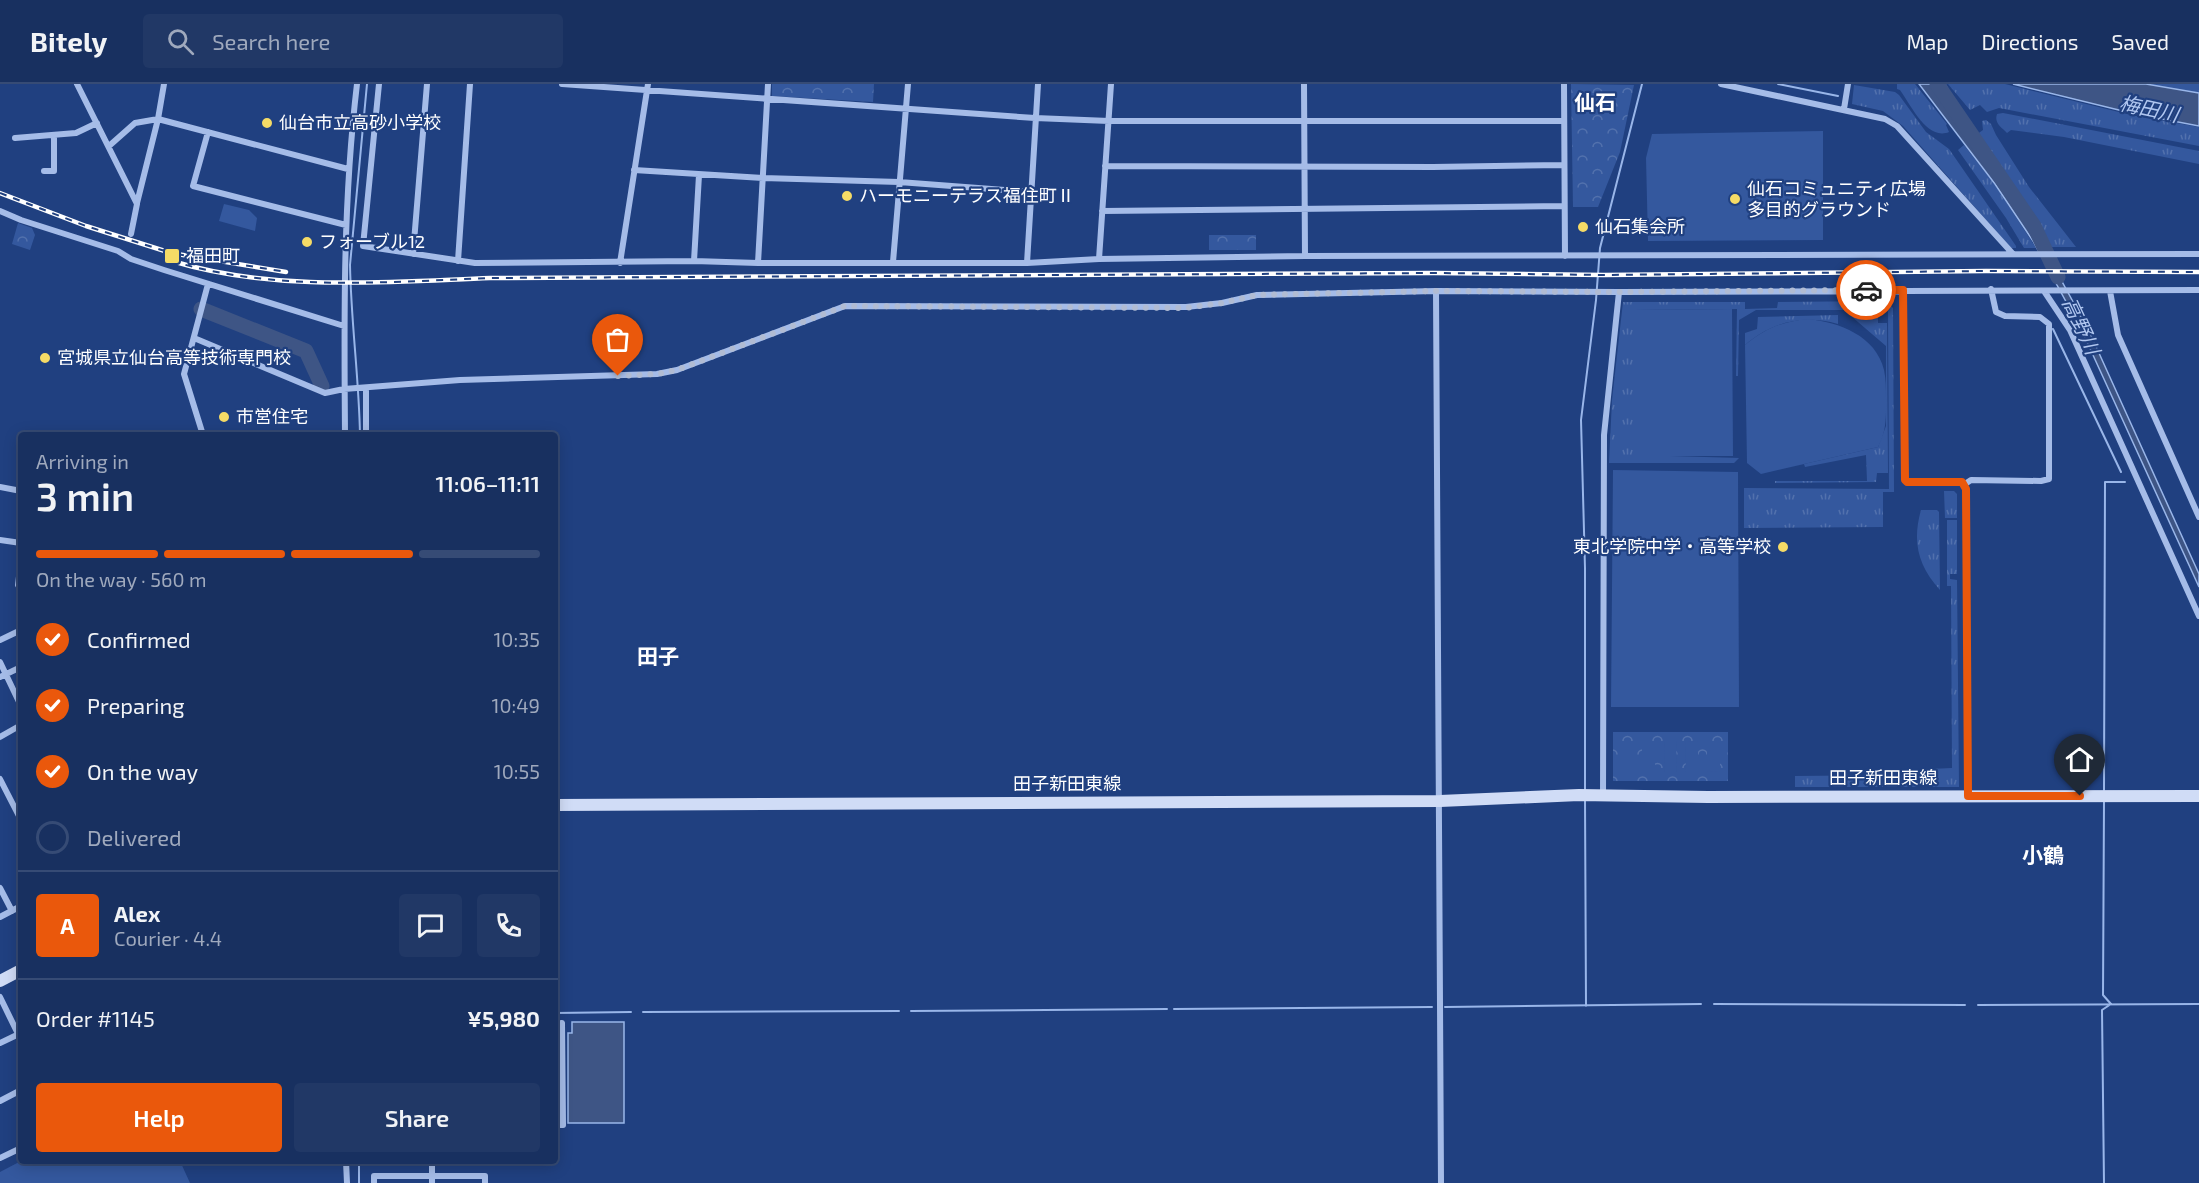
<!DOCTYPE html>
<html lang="en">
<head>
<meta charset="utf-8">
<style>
  :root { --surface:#183060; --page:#213866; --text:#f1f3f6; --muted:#9fa9bd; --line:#364b75; --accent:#ea580c }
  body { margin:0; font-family:"Exo 2","Noto Sans JP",sans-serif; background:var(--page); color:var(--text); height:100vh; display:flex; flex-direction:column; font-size:22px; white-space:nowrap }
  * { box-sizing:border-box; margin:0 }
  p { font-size:20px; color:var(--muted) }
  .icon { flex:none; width:33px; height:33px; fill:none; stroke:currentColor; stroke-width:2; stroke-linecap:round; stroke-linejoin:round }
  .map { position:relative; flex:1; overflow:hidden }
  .panel { position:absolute; left:18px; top:348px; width:540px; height:732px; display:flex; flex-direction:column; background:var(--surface); border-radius:6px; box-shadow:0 3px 15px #0003,0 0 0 2px var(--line) }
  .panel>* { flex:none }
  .pin { position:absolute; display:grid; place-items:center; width:51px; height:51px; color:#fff; margin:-62px -26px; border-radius:50% 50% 50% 0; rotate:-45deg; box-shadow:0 0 6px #0007 }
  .pin .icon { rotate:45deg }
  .courier { position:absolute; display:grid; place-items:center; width:60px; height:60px; margin:-30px; border:4px solid #ea580c; border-radius:50%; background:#fff; color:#222; box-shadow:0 2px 8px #0007 }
  .head em { font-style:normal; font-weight:600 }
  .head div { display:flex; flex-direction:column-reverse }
  .head { display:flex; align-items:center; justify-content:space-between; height:102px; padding:0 18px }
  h1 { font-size:39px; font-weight:600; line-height:45px }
  .bar { display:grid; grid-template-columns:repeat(4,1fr); gap:9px 6px; align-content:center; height:72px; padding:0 18px }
  .bar i { height:8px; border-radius:4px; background:var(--line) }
  .bar .current { background:var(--accent) }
  .bar p { grid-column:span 4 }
  .line { display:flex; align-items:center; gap:15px; padding:0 18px; border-top:2px solid var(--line) }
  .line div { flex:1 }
  .round { display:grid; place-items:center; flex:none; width:63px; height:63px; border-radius:6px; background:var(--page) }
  ol { padding:0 18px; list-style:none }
  li { display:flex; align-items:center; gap:18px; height:66px }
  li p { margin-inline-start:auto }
  li .icon { padding:6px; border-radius:50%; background:var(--accent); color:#fff; stroke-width:4 }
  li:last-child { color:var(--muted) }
  li i { width:33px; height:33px; border:3px solid var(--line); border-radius:50% }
  .button { display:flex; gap:12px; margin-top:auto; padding:12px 18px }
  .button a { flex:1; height:69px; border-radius:6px; background:var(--accent); color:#fff; font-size:24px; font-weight:600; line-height:69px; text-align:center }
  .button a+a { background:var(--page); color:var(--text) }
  header { display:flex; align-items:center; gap:36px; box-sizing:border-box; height:84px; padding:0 30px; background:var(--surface); border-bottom:2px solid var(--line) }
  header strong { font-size:28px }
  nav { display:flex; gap:33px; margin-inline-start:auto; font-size:21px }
  .search { width:420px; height:54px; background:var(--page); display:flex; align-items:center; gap:15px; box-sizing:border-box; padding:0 21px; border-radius:6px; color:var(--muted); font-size:22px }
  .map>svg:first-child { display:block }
  .grass { fill:url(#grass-tufts) }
  .park { fill:url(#park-crowns) }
  .pitch { fill:#34589e }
  .water { fill:#3e5585; stroke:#99b6e9; stroke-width:1.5 }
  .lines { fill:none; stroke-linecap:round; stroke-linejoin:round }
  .stream { stroke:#99b6e9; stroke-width:2 }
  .river { stroke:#3e5585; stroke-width:15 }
  .street { stroke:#a5bce8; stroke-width:6 }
  .secondary { stroke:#d0dcf6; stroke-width:12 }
  .rail-casing { stroke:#fff; stroke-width:4.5 }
  .rail { stroke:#204080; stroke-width:2; stroke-dasharray:7; stroke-linecap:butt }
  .done { stroke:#b1bcd3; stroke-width:6; stroke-dasharray:0 10.8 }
  .route { stroke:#ea580c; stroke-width:8 }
  .poi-dot { fill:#f5db66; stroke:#204080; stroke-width:2 }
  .labels { text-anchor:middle; stroke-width:4.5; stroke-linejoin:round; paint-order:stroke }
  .poi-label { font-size:18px; fill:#fff; stroke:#204080; text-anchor:start }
  .street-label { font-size:18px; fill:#fff; stroke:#204080 }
  .water-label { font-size:20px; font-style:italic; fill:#b1c7f0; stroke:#204080 }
  .quarter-label { font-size:21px; font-weight:bold; fill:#fff; stroke:#204080 }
</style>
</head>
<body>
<header>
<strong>Bitely</strong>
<div class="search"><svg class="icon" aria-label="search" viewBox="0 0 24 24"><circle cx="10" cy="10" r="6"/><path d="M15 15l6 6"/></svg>Search here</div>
<nav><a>Map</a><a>Directions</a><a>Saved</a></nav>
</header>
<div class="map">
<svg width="2199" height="1099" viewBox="0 0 2199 1099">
  <defs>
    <pattern id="grass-tufts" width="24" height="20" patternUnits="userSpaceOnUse" patternTransform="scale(1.5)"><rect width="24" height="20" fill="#34589e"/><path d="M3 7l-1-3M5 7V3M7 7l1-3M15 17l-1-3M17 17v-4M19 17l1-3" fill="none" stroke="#5271ad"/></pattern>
    <pattern id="park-crowns" width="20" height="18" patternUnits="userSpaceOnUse" patternTransform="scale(1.5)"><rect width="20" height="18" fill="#34589e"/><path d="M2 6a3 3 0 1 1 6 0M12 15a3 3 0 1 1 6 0" fill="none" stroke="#5271ad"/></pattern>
  </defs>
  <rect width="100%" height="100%" fill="#204080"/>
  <path class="grass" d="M1897,0h18l32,40 -1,1 3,7c-22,9 -38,-27 -49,-42l-3,-1z
    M1948,0h57l126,31 68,12v19l-200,-38 -12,4 -7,-7 -10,5z
    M2146,0h53v9z
    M1854,1l41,7 4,3 27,37 23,17 67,97v2h-5l-108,-122 -20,-15 -31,-7z
    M2003,29l196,38v13l-135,-27 -53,-7 -4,3c-6,-6 -13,-10 -10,-19z
    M1986,36l5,4 5,11 33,52 47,60h-30l-10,-21 -60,-91 7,-5 -1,-9z
    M1964,61l31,40 41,63h-12l-18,-30 -48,-68z
    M1886,217l7,7 1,184h-11v35l-139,1v-40l145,1 -1,-179h-132l-17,10 -1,56h-2l1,-67 -102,1v145l104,3 -5,5h-125l3,-63 11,-98h122v7l32,-1 1,-6z
    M1838,231v9c-35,-10 -66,-2 -93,21v-12l12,-4 1,-12z
    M1878,231v8h9l1,150h-11l-1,9 -101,1v-2h92l-1,-26 -61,12 -1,-3 74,-17 8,-21v-80l-35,-30z
    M1944,407h10l3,3v24h-12z
    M1921,426h16l2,2 1,78c-22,-24 -28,-48 -19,-80z
    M1947,436h10v54h-7v5l7,1 2,207h-27l-1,-18 21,-1 -1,-182h-4z
    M1904,685h12l1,18h-122v-11l109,-1z"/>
  <path class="park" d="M772,0h102l-1,18 -101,-6z
    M1571,0l63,1 -14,67 -22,55h-25z
    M18,139l14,5 3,7 -5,15 -18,-6z
    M1209,151h47v15h-47z
    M1613,648h115v49h-115z"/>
  <path class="pitch" d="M1823,47v109l-175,1 -2,-83 6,-24z
    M224,120l25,6 8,8 -2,13 -36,-10z
    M1732,225l1,147h-98v-146z
    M1808,235c31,3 68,17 76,51 2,9 2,19 2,28 0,18 1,32 -8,49l-117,27 -14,-11 -2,-118c21,-17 36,-23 63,-26z
    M1613,386l125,2 1,235h-128z
    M1664,657h12l1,31h-12z
    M1698,657v31h-12l-1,-30z
    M1707,657h13v30l-13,1z
    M1622,658h12v30h-12z
    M1642,658h13v30h-13z
    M21,1077h159l10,22h-190v-11z"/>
  <path class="water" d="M1919,0h26l36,68 49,71 59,108 110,243v13l-117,-256 -49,-90 -38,-57z
    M2013,0h133l53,9v33l-68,-13z
    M572,938h52v101h-56v-90h4z"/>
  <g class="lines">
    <path class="stream" d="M1778,0l60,12
      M2053,245l68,143
      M360,351c-1,-57 -9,-113 -10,-170l17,-181
      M1585,706v-222l-4,-148 15,-120 4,-52 42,-164
      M2104,706l1,-308h20
      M1585,715l1,207
      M2104,717l-1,194 8,9 -9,6 2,173
      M1714,920l251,1
      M1978,921l221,-1
      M1445,923l256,-3
      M1174,925l258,-2
      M911,927l256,-2
      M643,928l256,-1
      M555,929l76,-1
      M359,1077v22"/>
    <path class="river" d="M1937,0l97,142 24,51
      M201,225l105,42 16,35"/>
    <path class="street" d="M77,0l60,120 -6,30
      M164,0l-6,35 190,50
      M379,0l-16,162 112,17 219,-2 64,2h269l72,-4 206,-3 894,-2
      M562,0l473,34 74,3h455
      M1304,0l1,172
      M1564,0l1,172
      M1721,0l164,35 12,7 116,128
      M1844,25l4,-25
      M208,48l-15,54 153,39
      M15,54l61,-5 21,-10
      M109,62l26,-23 23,-4 -21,84
      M1105,82l328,1 131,-2
      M634,86l129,8 136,4 132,10
      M44,87h10v-36
      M0,127l21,9 97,31 13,8 33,11 180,56
      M1102,127l461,-5
      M413,170l14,-170
      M1099,175l12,-175
      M458,177l12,-177
      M694,177l5,-86
      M893,178l15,-178
      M620,179l28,-179
      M758,179l10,-179
      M1027,179l11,-179
      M1903,206l2,190 2,2h55l4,7 2,307
      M1436,207l5,892
      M2044,207l26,39 129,286
      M2110,207l8,44 81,182
      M194,254l131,55 19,-4 116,-9 197,-6 20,-4 168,-64 341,1 36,-4 35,-8 179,-4 183,1 580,-2
      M203,351l-19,-61 24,-90
      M345,351c-1,-118 -2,-234 12,-351
      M366,351v-47
      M1965,400l6,-4 70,1 8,-2v-155l-9,-7 -35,-1 -9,-4 -5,-23
      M0,403l21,4
      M0,456l21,3
      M21,475l-3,26 3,5
      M0,556l21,-10
      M0,578l21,44
      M0,593l21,-10
      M0,653l21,-12
      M0,695l21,41
      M1603,712l1,-361 15,-143
      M0,804l12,23
      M0,833l21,-11
      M0,913l21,43
      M555,940l7,-1 1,102h-8
      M0,959l21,-10
      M0,1017l21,-11
      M0,1074l21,-10
      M346,1077l1,22
      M432,1077v22
      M374,1099v-7h111v7"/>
    <path class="secondary" d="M555,721l885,-4 139,-6 129,2 491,-1
      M0,897l21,-11"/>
    <defs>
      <path id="rail" d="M0,109l86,33 82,26
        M177,170l109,18
        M172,177c102,31 213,21 318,17l944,-5 170,2 382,-4 213,1"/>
    </defs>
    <use href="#rail" class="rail-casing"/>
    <use href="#rail" class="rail"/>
  </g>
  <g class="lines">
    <path class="done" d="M618,292l39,-2 20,-4 168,-64 341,2 36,-5 35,-8 41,-1 138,-3 183,1 247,-2"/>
    <path class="route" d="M1866,206h37l2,190 2,2h55l4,7 2,307h112"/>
  </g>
  <g class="poi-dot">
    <circle cx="267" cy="39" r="6"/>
    <circle cx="847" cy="112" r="6"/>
    <circle cx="1735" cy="115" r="6"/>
    <circle cx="1583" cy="143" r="6"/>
    <circle cx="307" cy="158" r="6"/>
    <rect x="164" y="164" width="16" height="16" rx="3"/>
    <circle cx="45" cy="274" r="6"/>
    <circle cx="224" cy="333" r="6"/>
    <circle cx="1783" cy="463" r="6"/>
  </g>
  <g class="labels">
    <g class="poi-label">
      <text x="279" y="45">仙台市立高砂小学校</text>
      <text x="1747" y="111">仙石コミュニティ広場<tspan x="1747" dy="21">多目的グラウンド</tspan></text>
      <text x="859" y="118">ハーモニーテラス福住町Ⅱ</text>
      <text x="1595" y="149">仙石集会所</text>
      <text x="319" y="164">フォーブル12</text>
      <text x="186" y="178">福田町</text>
      <text x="57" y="280">宮城県立仙台高等技術専門校</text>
      <text x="236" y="339">市営住宅</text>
      <text x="1771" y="469" text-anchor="end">東北学院中学・高等学校</text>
    </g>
    <g class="street-label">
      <text x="1883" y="700">田子新田東線</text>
      <text x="1067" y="706">田子新田東線</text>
    </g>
    <g class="water-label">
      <text transform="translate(2149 25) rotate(12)" y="7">梅田川</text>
      <text transform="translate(2081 242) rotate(65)" y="7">高野川</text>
    </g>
    <g class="quarter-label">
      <text x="1595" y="26">仙石</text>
      <text x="658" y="580">田子</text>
      <text x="2043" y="779">小鶴</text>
    </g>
  </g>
</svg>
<div class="pin" style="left:618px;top:292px;background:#ea580c"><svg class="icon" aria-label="bag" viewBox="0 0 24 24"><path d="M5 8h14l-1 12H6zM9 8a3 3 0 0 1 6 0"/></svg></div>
<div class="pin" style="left:2080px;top:712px;background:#1f2937"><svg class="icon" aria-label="home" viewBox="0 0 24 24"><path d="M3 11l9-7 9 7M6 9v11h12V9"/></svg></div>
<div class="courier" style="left:1866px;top:206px"><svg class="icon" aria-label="car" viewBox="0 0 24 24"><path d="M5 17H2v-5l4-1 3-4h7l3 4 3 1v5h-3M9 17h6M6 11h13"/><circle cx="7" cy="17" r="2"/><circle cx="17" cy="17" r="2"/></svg></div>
<section class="panel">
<div class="head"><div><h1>3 min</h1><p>Arriving in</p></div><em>11:06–11:11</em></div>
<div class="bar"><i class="current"></i><i class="current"></i><i class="current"></i><i></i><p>On the way · 560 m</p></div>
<ol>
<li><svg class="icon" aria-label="check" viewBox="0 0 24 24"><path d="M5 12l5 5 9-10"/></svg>Confirmed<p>10:35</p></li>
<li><svg class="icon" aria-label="check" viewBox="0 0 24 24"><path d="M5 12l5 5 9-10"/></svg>Preparing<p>10:49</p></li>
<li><svg class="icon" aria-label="check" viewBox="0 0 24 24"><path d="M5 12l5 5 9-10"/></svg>On the way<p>10:55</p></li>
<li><i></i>Delivered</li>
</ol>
<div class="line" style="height:108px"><b class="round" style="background:var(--accent);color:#fff">A</b><div><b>Alex</b><p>Courier · 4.4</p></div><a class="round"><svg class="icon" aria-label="chat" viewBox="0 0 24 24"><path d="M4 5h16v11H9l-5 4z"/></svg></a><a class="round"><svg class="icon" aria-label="phone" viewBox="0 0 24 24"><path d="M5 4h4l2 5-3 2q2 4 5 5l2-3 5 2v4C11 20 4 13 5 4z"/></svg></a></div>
<div class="line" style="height:78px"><div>Order #1145</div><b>¥5,980</b></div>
<div class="button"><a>Help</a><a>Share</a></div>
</section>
</div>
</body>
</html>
